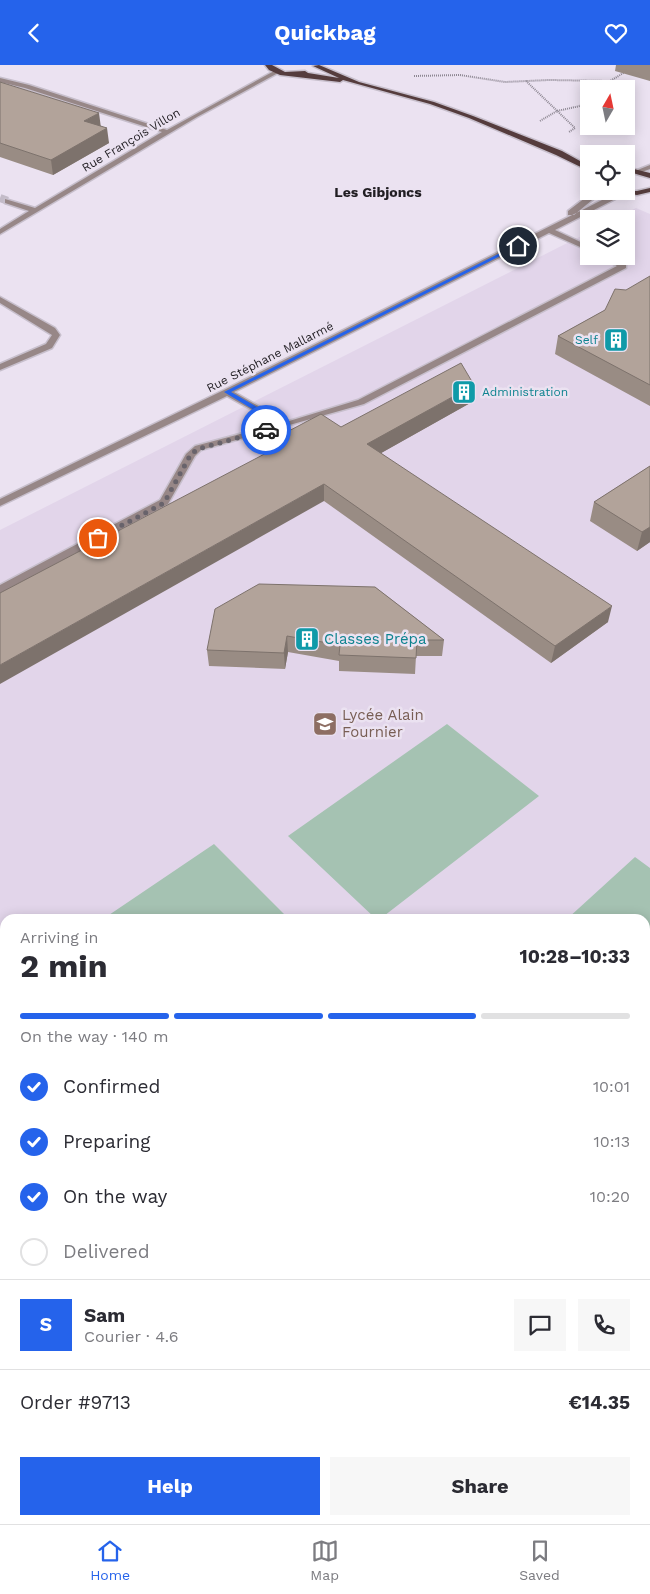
<!DOCTYPE html>
<html lang="en">
<head>
<meta charset="utf-8">
<style>
  :root { --surface:#fff; --page:#f7f7f7; --text:#2b2b33; --muted:#7c7c81; --line:#e1e1e2; --accent:#2563eb }
  body { margin:0; font-family:"Work Sans",sans-serif; background:var(--page); color:var(--text); height:100vh; display:flex; flex-direction:column; font-size:19px; white-space:nowrap }
  * { box-sizing:border-box; margin:0 }
  p { font-size:16px; color:var(--muted) }
  .icon { flex:none; width:28px; height:28px; fill:none; stroke:currentColor; stroke-width:2; stroke-linecap:round; stroke-linejoin:round }
  .map { position:relative; flex:1; overflow:hidden }
  .panel { position:absolute; left:0px; top:849px; width:650px; height:611px; display:flex; flex-direction:column; background:var(--surface); border-radius:15px 15px 0 0; box-shadow:0 2px 12px #0003 }
  .panel>* { flex:none }
  .needle { width:32px; rotate:9deg }
  .fabs { position:absolute; left:580px; top:15px; display:grid; gap:10px }
  .fabs a { display:grid; place-items:center; width:55px; height:55px; border-radius:0px; background:var(--surface); box-shadow:0 2px 12px #0003; font-size:25px }
  .pin { position:absolute; display:grid; place-items:center; width:42px; height:42px; color:#fff; margin:-21px; border:2px solid #fff; border-radius:50%; box-shadow:0 1px 5px #0007 }
  .courier { position:absolute; display:grid; place-items:center; width:50px; height:50px; margin:-25px; border:4px solid #2563eb; border-radius:50%; background:#fff; color:#222; box-shadow:0 1px 6px #0007 }
  .head em { font-style:normal; font-weight:700 }
  .head div { display:flex; flex-direction:column-reverse }
  .head { display:flex; align-items:center; justify-content:space-between; height:85px; padding:0 20px }
  h1 { font-size:32px; font-weight:700; line-height:38px }
  .bar { display:grid; grid-template-columns:repeat(4,1fr); gap:8px 5px; align-content:center; height:60px; padding:0 20px }
  .bar i { height:6px; border-radius:4px; background:var(--line) }
  .bar .selected { background:var(--accent) }
  .bar p { grid-column:span 4 }
  .line { display:flex; align-items:center; gap:12px; padding:0 20px; border-top:1px solid var(--line) }
  .line div { flex:1 }
  .round { display:grid; place-items:center; flex:none; width:52px; height:52px; border-radius:0px; background:var(--page) }
  ol { padding:0 20px; list-style:none }
  li { display:flex; align-items:center; gap:15px; height:55px }
  li p { margin-inline-start:auto }
  li .icon { padding:5px; border-radius:50%; background:var(--accent); color:#fff; stroke-width:4 }
  li:last-child { color:var(--muted) }
  li i { width:28px; height:28px; border:2px solid var(--line); border-radius:50% }
  .button { display:flex; gap:10px; margin-top:auto; padding:10px 20px }
  .button a { flex:1; height:58px; border-radius:0px; background:var(--accent); color:#fff; font-size:20px; font-weight:700; line-height:58px; text-align:center }
  .button a+a { background:var(--page); color:var(--text) }
  header { display:flex; justify-content:space-between; align-items:center; height:65px; padding:0 20px; background:var(--accent); color:#fff; font-size:22px; font-weight:700 }
  .tab-bar { display:flex; justify-content:space-around; align-items:center; height:70px; border-top:1px solid var(--line); background:var(--surface); font-size:14px; color:var(--muted) }
  .tab-bar a { display:grid; justify-items:center; gap:2px }
  .tab-bar .selected { color:var(--accent) }
  .map>svg:first-child { display:block }
  .built { fill:#e2d5ea }
  .green { fill:#a5c2b2 }
  .lines { fill:none; stroke-linecap:round; stroke-linejoin:round }
  .minor-tunnel { stroke:#c3bbc8; stroke-width:8; stroke-dasharray:8 4; stroke-linecap:butt }
  .minor-casing { stroke:#c7bfcc; stroke-width:3 }
  .major-casing { stroke:#c7bfcc; stroke-width:3 }
  .path { stroke:#8d8792; stroke-width:2; stroke-dasharray:1 1; stroke-linecap:butt }
  .minor { fill:#978787; fill-rule:evenodd }
  .major { fill:#553c3d; fill-rule:evenodd }
  .wall { fill:#998c84 }
  .shaded-wall { fill:#7d726c }
  .building { fill:#b2a39a; stroke:#7d726c }
  .route { fill:#2563eb }
  .done { stroke:#68636b; stroke-width:5; stroke-dasharray:0 9 }
  .labels { text-anchor:middle; stroke-width:5; stroke-linejoin:round; paint-order:stroke }
  .far-street-label { font-size:12px; fill:#211e23; stroke:#ebe2f1 }
  .far-culture-label { font-size:12px; fill:#0d838f; stroke:#ebe2f1; text-anchor:end }
  .far-neighbourhood-label { font-size:14px; font-weight:bold; fill:#211e23; stroke:#ebe2f1 }
  .culture-label { font-size:15px; fill:#0d838f; stroke:#ebe2f1; text-anchor:start }
  .education-label { font-size:15px; fill:#785e54; stroke:#ebe2f1; text-anchor:start }
</style>
</head>
<body>
<header><svg class="icon" aria-label="back" viewBox="0 0 24 24"><path d="M15 5l-7 7 7 7"/></svg>Quickbag<svg class="icon" aria-label="heart" viewBox="0 0 24 24"><path d="M12 20l-8-8c-3-5 5-10 8-4 3-6 11-1 8 4z"/></svg></header>
<div class="map">
<svg width="650" height="1459" viewBox="0 0 650 1459">
  <rect width="100%" height="100%" fill="#ebe2f1"/>
  <path class="built" d="M636,143l14,6v1197l-5,3v-495h-640v601h440l-8,4h-437v-994l589,-298v24h37v-37h-12z"/>
  <path class="green" d="M447,659l92,72 -159,123h-4l-88,-83z
    M214,779l75,75h-186z
    M635,792l15,11v186l-5,-4v-131h-78z
    M239,1455h267l-7,4h-259z"/>
  <g class="lines">
    <path class="minor-tunnel" d="M0,133l8,3"/>
    <defs>
      <path id="minor" d="M276,5l2,1v2l-81,44 -197,117v-5l29,-18 -24,-8v-4l30,9 127,-76 -137,-44 -25,-6v-4l29,7 138,45z
        M650,100v4l-11,4 -4,-2z
        M594,126h9l-29,24h-6v-4z
        M620,126l7,2 -72,37 34,16v5l-40,-18 -315,159 52,30 72,-22 259,-134 -18,-10h11l16,8v4l-262,136 -163,46 -6,6 -27,48 -168,90v-9l160,-85 26,-46 9,-8 82,-22 -50,-28 -227,110v-7l224,-109z
        M0,232l55,31 5,7 -8,13 -52,22v-6l46,-20 6,-9 -52,-32z"/>
      <path id="major" d="M265,0h7l13,7 20,-1 3,2 31,5 -26,-12 6,-1 40,17 75,20 39,14 89,35 27,15v5l-33,-16 -87,-37 -39,-14 -87,-24 -3,2 -60,-7 -11,-5z
        M626,102l24,6v5l-24,-7z
        M650,123v4l-13,3 -25,-4h25z"/>
    </defs>
    <use href="#minor" class="minor-casing"/>
    <use href="#major" class="major-casing"/>
    <path class="path" d="M414,11l46,-1 45,7 44,-2 61,1
      M526,16l49,47 -6,4
      M597,24l28,-17
      M540,56l17,-10 23,-5 9,-12
      M600,88l12,-6"/>
    <use href="#minor" class="minor"/>
    <use href="#major" class="major"/>
  </g>
  <path class="wall" d="M616,0h34v16l-35,-10z
    M0,17l101,44 8,17 -56,32 -53,-18z
    M650,211v130l-95,-52 3,-18 47,-26z
    M472,337l-91,51 227,169 -57,41 -227,-162 -58,-48v-10l75,-16z
    M650,401v76l-13,9 -47,-30 4,-19z
    M375,522l69,53 -2,16h-26l-1,18 -76,-3v-10l-51,-9 -3,17 -76,-3 -2,-16z"/>
  <path class="shaded-wall" d="M99,48l2,15 -17,-7z
    M107,63l2,15 -56,32 -2,-15z
    M474,320l-2,17 -105,59v-17z
    M324,419v17l-324,183v-19z
    M650,462v15l-13,9 5,-19z
    M612,541l-4,16 -57,41 4,-17z
    M287,571l1,16 -3,17 -1,-16z
    M23,1455h15l-4,4h-16z"/>
  <path class="building" d="M0,17l99,31 -15,8 23,7 -56,32 -51,-17z
    M650,211v109l-92,-49 47,-26 10,-21 11,1z
    M461,298l13,22 -107,59 245,162 -57,40 -231,-162 -324,181v-72l274,-144 -8,-6 55,-29 20,13z
    M650,401v61l-8,5 -48,-30z
    M259,519l116,3 69,53h-27l-1,18 -77,-3 1,-10 -53,-9 -3,17 -77,-3 8,-41z
    M5,1113v342h18l-5,4h-18v-342z"/>
  <path class="route" d="M516,180l4,1 -289,146 56,32v3l-23,5v-3l15,-4 -55,-33z"/>
  <g class="lines">
    <path class="done" d="M98,473l66,-35 27,-49 7,-5 68,-19"/>
  </g>
  <defs>
    <symbol id="building-square" viewBox="-11 -11 22 22"><rect x="-9" y="-9" width="18" height="18" rx="4" fill="#0f9aa8" stroke="#ebe2f1"/><path d="M-4-6H4V6H1V3H-1V6H-4ZM-2.5-4.3h1.7v1.8h-1.7ZM.8-4.3h1.7v1.8H.8ZM-2.5-1h1.7V.8h-1.7ZM.8-1h1.7V.8H.8Z" fill="#fff"/></symbol>
    <symbol id="school-square" viewBox="-11 -11 22 22"><rect x="-9" y="-9" width="18" height="18" rx="4" fill="#8d6e63" stroke="#ebe2f1"/><path d="M0-5L7-2L0 1L-7-2ZM-4 1L0 2.5L4 1V4Q0 6-4 4Z" fill="#fff"/></symbol>
  </defs>
  <g fill-rule="evenodd">
    <use href="#building-square" x="602" y="261" width="28" height="28"/>
    <use href="#building-square" x="450" y="313" width="28" height="28"/>
    <use href="#building-square" x="293" y="560" width="28" height="28"/>
    <use href="#school-square" x="311" y="645" width="28" height="28"/>
  </g>
  <g class="labels">
    <g class="far-street-label">
      <text transform="translate(131 75) rotate(-31)" y="4">Rue François Villon</text>
      <text transform="translate(270 292) rotate(-27)" y="4">Rue Stéphane Mallarmé</text>
    </g>
    <g class="far-culture-label">
      <text x="598" y="279">Self</text>
      <text x="482" y="331" text-anchor="start">Administration</text>
    </g>
    <g class="far-neighbourhood-label">
      <text x="378" y="132">Les Gibjoncs</text>
    </g>
    <g class="culture-label">
      <text x="324" y="579">Classes Prépa</text>
    </g>
    <g class="education-label">
      <text x="342" y="655">Lycée Alain<tspan x="342" dy="17">Fournier</tspan></text>
    </g>
  </g>
</svg>
<div class="fabs">
<a><svg class="needle" viewBox="-14 -14 28 28"><path d="M0-13l5 13h-10z" fill="#e53935"/><path d="M0 13l5-13h-10z" fill="#7c7c81"/></svg></a>
<a><svg class="icon" aria-label="locate" viewBox="0 0 24 24"><circle cx="12" cy="12" r="6"/><path d="M12 2v4M12 18v4M2 12h4M18 12h4"/></svg></a>
<a><svg class="icon" aria-label="layers" viewBox="0 0 24 24"><path d="M12 4l9 5-9 5-9-5zM3 14l9 5 9-5"/></svg></a>
</div>
<div class="pin" style="left:98px;top:473px;background:#ea580c"><svg class="icon" aria-label="bag" viewBox="0 0 24 24"><path d="M5 8h14l-1 12H6zM9 8a3 3 0 0 1 6 0"/></svg></div>
<div class="pin" style="left:518px;top:181px;background:#1f2937"><svg class="icon" aria-label="home" viewBox="0 0 24 24"><path d="M3 11l9-7 9 7M6 9v11h12V9"/></svg></div>
<div class="courier" style="left:266px;top:365px"><svg class="icon" aria-label="car" viewBox="0 0 24 24"><path d="M5 17H2v-5l4-1 3-4h7l3 4 3 1v5h-3M9 17h6M6 11h13"/><circle cx="7" cy="17" r="2"/><circle cx="17" cy="17" r="2"/></svg></div>
<section class="panel">
<div class="head"><div><h1>2 min</h1><p>Arriving in</p></div><em>10:28–10:33</em></div>
<div class="bar"><i class="selected"></i><i class="selected"></i><i class="selected"></i><i></i><p>On the way · 140 m</p></div>
<ol>
<li><svg class="icon" aria-label="check" viewBox="0 0 24 24"><path d="M5 12l5 5 9-10"/></svg>Confirmed<p>10:01</p></li>
<li><svg class="icon" aria-label="check" viewBox="0 0 24 24"><path d="M5 12l5 5 9-10"/></svg>Preparing<p>10:13</p></li>
<li><svg class="icon" aria-label="check" viewBox="0 0 24 24"><path d="M5 12l5 5 9-10"/></svg>On the way<p>10:20</p></li>
<li><i></i>Delivered</li>
</ol>
<div class="line" style="height:90px"><b class="round" style="background:var(--accent);color:#fff">S</b><div><b>Sam</b><p>Courier · 4.6</p></div><a class="round"><svg class="icon" aria-label="chat" viewBox="0 0 24 24"><path d="M4 5h16v11H9l-5 4z"/></svg></a><a class="round"><svg class="icon" aria-label="phone" viewBox="0 0 24 24"><path d="M5 4h4l2 5-3 2q2 4 5 5l2-3 5 2v4C11 20 4 13 5 4z"/></svg></a></div>
<div class="line" style="height:65px"><div>Order #9713</div><b>€14.35</b></div>
<div class="button"><a>Help</a><a>Share</a></div>
</section>
</div>
<nav class="tab-bar">
<a class="selected"><svg class="icon" aria-label="home" viewBox="0 0 24 24"><path d="M3 11l9-7 9 7M6 9v11h12V9"/></svg>Home</a>
<a><svg class="icon" aria-label="map" viewBox="0 0 24 24"><path d="M3 6l6-2 6 2 6-2v14l-6 2-6-2-6 2zM9 4v14M15 6v14"/></svg>Map</a>
<a><svg class="icon" aria-label="saved" viewBox="0 0 24 24"><path d="M7 4h10v16l-5-4-5 4z"/></svg>Saved</a>
</nav>
</body>
</html>
